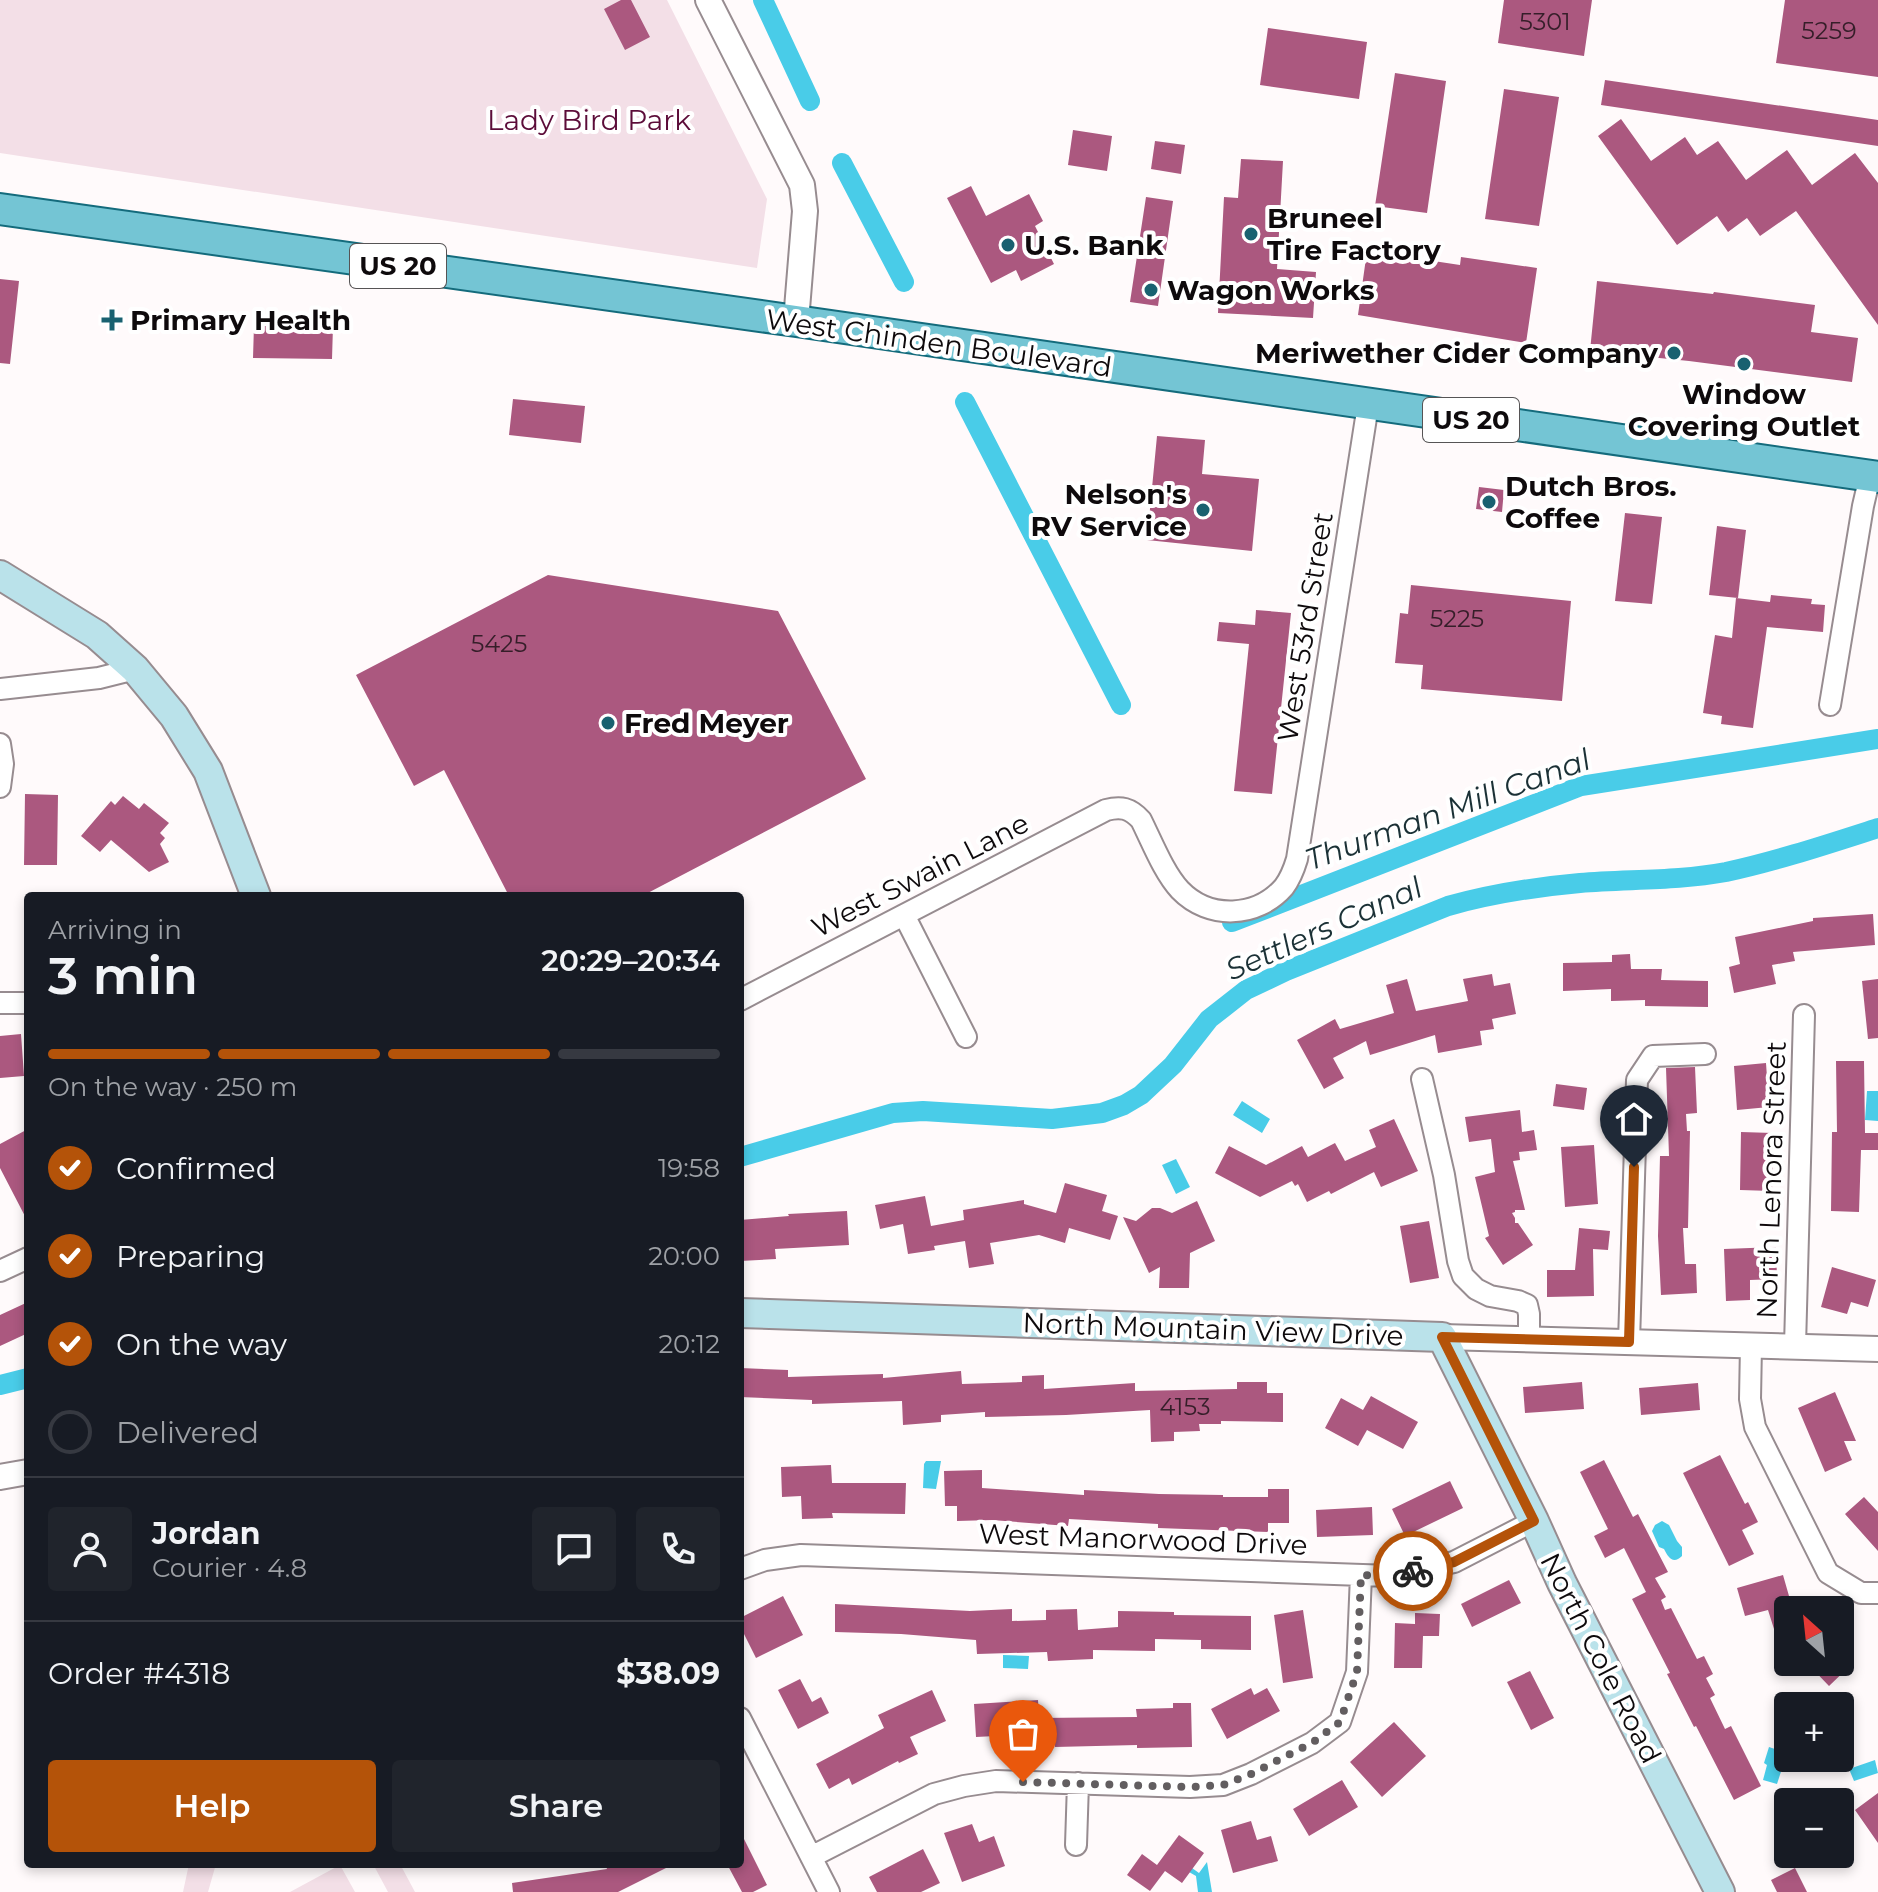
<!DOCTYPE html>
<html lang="en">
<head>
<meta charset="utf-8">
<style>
  :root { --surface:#171b24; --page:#20242c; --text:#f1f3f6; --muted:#9ea1a6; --line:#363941; --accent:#b45309 }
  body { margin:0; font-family:Montserrat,sans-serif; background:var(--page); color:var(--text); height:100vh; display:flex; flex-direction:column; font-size:30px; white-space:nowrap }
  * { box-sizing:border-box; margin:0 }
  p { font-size:26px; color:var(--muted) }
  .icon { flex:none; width:44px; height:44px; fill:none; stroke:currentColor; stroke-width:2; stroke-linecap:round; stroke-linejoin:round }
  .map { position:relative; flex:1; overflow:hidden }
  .drawer { position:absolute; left:24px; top:892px; width:720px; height:976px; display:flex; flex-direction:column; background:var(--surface); border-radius:8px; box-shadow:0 4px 12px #0003 }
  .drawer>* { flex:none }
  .needle { width:52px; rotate:333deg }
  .tools { position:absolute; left:1774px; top:1596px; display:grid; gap:16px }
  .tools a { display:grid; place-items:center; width:80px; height:80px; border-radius:8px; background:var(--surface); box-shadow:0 4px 12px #0003; font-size:40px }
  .pin { position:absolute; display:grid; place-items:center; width:68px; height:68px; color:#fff; margin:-82px -34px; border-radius:50% 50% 50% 0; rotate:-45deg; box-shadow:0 0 8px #0007 }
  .pin .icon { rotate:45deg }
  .courier { position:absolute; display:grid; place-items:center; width:80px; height:80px; margin:-40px; border:6px solid #b45309; border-radius:50%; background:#fff; color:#222; box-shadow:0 2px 10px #0007 }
  .head em { font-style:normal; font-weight:600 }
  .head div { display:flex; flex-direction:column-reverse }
  .head { display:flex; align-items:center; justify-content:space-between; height:136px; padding:0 24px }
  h1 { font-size:52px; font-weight:600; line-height:60px }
  .bar { display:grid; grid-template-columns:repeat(4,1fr); gap:12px 8px; align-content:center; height:96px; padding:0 24px }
  .bar i { height:10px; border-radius:6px; background:var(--line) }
  .bar .on { background:var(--accent) }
  .bar p { grid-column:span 4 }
  .line { display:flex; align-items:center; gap:20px; padding:0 24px; border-top:2px solid var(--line) }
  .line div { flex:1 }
  .round { display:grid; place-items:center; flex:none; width:84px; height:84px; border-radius:8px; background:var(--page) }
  ol { padding:0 24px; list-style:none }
  li { display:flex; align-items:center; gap:24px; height:88px }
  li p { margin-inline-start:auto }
  li .icon { padding:8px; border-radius:50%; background:var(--accent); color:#fff; stroke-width:4 }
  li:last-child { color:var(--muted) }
  li i { width:44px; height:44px; border:4px solid var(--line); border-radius:50% }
  .action { display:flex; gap:16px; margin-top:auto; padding:16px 24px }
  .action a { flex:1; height:92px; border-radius:8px; background:var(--accent); color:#fff; font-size:32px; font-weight:600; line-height:92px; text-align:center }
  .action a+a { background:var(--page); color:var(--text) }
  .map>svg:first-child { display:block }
  .green { fill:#f3dfe7 }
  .water { fill:#49cce8 }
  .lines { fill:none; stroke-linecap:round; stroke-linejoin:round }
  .canal { stroke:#49cce8; stroke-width:20 }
  .building { fill:#ab587f }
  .minor-casing { stroke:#978c90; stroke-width:24 }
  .tertiary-casing { stroke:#978c90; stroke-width:28 }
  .secondary-casing { stroke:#978c90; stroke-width:32 }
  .primary-casing { stroke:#146b7c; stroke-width:34 }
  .minor { stroke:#fff; stroke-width:20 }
  .tertiary { stroke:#fff; stroke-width:24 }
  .secondary { stroke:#bae2ea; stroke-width:28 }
  .primary { stroke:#74c5d4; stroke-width:30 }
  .done { stroke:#625e60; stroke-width:8; stroke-dasharray:0 14.4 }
  .route { stroke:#b45309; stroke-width:10 }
  .poi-dot { fill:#196170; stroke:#fff; stroke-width:3 }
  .labels { text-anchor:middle; stroke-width:8; stroke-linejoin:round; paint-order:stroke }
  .number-label { font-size:24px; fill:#351e29 }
  .shield { fill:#fff; stroke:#565455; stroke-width:2 }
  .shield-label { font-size:26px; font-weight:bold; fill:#0e0a0c }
  .park-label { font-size:28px; fill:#5c0c39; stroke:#fff }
  .poi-label { font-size:28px; font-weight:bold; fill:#0e0a0c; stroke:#fff; text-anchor:start }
  .street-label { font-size:28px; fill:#0e0a0c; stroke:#fff }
  .water-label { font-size:30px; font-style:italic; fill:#1b3136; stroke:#fff }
</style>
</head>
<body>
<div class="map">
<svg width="1878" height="1892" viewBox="0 0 1878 1892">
  <rect width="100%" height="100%" fill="#fffafb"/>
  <path class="green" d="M0,0h667l100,199 -10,69 -757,-115z
    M189,1864h27l-8,28h-25z
    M373,1864h27l15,28h-27z
    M340,1865l15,27h-65z"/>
  <path class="water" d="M1867,1091h11v30l-13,-1z
    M1242,1101l28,18 -8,14 -29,-18z
    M1176,1159l14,28 -14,7 -14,-29z
    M926,1461h15l-5,28 -13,-1 1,-24z
    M1662,1521l7,4 8,16 5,6v9c-9,9 -14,1 -18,-7l-5,-2 -7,-16 3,-6z
    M1003,1655l26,1 -1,13 -25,-1z
    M1769,1747l18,6 -10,31 -14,-4 4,-15 -3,-2z
    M1875,1760l3,13 -24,8 -5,-12z
    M1207,1862l5,30h-14l-2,-16 -7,-4 3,-4 7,5z"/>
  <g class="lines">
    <path class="canal" d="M763,0l47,101
      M842,163l62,119
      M965,402l156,303
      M1232,922l349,-136 297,-47
      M740,1157l153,-44 30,-2 129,8 50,-6 22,-8 17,-10 32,-30 36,-46 37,-29 40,-19 162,-65c43,-12 87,-19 132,-23 48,-4 98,-2 146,-11 51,-11 102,-28 152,-44
      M0,1385l28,-7"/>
  </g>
  <path class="building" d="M621,0h10l19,37 -25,13 -21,-41z
    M1504,0h88l-8,56 -86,-13z
    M1785,0h93v77l-102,-14z
    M1268,28l99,14 -8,57 -99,-14z
    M1395,73l51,8 -19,132 -52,-7z
    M1605,80l273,40v26l-277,-41z
    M1504,89l55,8 -20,129 -54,-7z
    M1621,119l30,42 34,-24 12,18 21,-14 28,39 41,-30 25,35 43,-32 23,30v142l-82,-114 -36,25 -13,-18 -19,14 -11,-16 -40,29 -79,-109z
    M1073,130l39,6 -5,35 -39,-6z
    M1155,141l30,4 -4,29 -30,-5z
    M1241,159l42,2 -6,108 39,3 -3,46 -95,-5 6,-116 14,1z
    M971,186l15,30 43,-22 14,27 -8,5 19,38 -33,17 -5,-11 -25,13 -44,-85z
    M1146,197l27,4 -15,105 -28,-4z
    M1367,251l93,14 1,-8 76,11 -11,75 -168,-28z
    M0,279l19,2 -9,83 -10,-1z
    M1597,281l116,13 1,-2 101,13 -4,27 47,6 -6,44 -163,-21 -99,-10z
    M254,325l79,1 -1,33 -79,-1z
    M513,399l72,7 -4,37 -72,-8z
    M1157,436l48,4 -3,34 57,5 -7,72 -105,-11z
    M1479,487l25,3 -2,22 -26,-3z
    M1625,513l37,4 -10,87 -37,-3z
    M1717,526l29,4 -8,68 -29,-3z
    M548,575l230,36 88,168 -224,117h-133l-65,-126 -30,16 -58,-111z
    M1411,585l160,16 -9,100 -141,-12 2,-24 -28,-2 5,-50 8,1z
    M1771,595l41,4 -1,5 14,1 -2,27 -56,-5 -14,101 -32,-4 1,-8 -19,-3 12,-78 17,3 4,-40 34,4z
    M1256,610l35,3 -19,181 -38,-3 15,-147 -32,-3 2,-19 36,3z
    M25,794l33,1 -1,70h-33z
    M123,796l16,13 5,-6 25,20 -9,10 5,5 -5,6 9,18 -20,10 -38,-32 -11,12 -19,-16 30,-35 4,4z
    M1873,914l2,31 -82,7 2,9 -23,4 4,19 -42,9 -5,-26 11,-3 -5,-27 78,-16v-3z
    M1630,954l1,15h31l-1,11 47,1v26l-63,-1v-6l-34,1v-12l-48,2v-28l49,-1v-7z
    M1492,974l2,12 16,-3 6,31 -24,5 2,10 -14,2 2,14 -44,8 -3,-18 -65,20 -4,-14 -33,17 11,20 -20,11 -27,-49 38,-21 5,10 54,-16 -8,-28 21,-6 9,32 52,-10 -5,-22z
    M1878,979v59l-10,1 -6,-58z
    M21,1034l3,42 -24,2v-42z
    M1836,1061h28l1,72h13v17h-17l-2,62 -28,-1 1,-79h5z
    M1766,1063l3,44 -32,3 -3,-44z
    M1695,1067l2,46 -11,1 1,17h3l-2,97h-5l2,36h11l1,29 -36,2 -3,-59 2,-80h9l-3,-88z
    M1556,1084l31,4 -3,22 -31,-4z
    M1520,1110l2,22 12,-2 3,20 -18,2 1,8 -7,1 12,49h-10v2l-3,1 3,5v5h3l15,22 -30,20 -18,-27 4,-2 -14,-59 20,-5 -4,-33 -22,3 -4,-25z
    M1394,1119l24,52 -37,16 -7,-15 -43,22 -2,-3 -22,11 -9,-18 -3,2 -3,-5 -32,16 -45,-24 14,-27 37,19 36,-19 6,11 27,-14 10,18 31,-14 -7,-17z
    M28,1129v93l-28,-54v-24z
    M1741,1132l32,1 -1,58 -32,-1z
    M1594,1145l4,59 -33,3 -4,-60z
    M1065,1183l42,12 -5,16 16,5 -8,24 -41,-12 -4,15 -26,-8 -49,8 4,21 -25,4 -4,-27 -31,5 1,4 -27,4 -5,-30 -23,5 -5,-24 50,-9 6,30 33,-6 -1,-10 61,-10v4l32,9z
    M1197,1201l18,40 -25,12 -1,35h-30l1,-21 -11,6 -26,-56 13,4 16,-13h8l12,5z
    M847,1211l2,34 -74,4 1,10 -36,2v-41l49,-4 -1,-2z
    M1429,1221l10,57 -29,5 -10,-57z
    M1579,1228l31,3 -2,19 -15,-1 1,47 -47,1v-27h28z
    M1776,1247l1,32 -27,1v20l-24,1 -2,-52z
    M1832,1267l44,13 -8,27 -17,-5 -4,12 -26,-7z
    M28,1302v31l-28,13v-31z
    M740,1368l48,2v7l95,-3v4l78,-7 1,13 60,-2v-6l22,-1v14l91,-6v8l102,-2v-7h30v11h16v29l-62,-1v3h-22l1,7 -26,1v9l-23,1 -1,-32 -84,5 -81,2v-5l-44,3v7l-38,3 -1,-24 -90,3v-4l-72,-3z
    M1582,1382l2,27 -59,4 -2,-26z
    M1698,1383l2,27 -59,5 -2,-27z
    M1835,1392l21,49h-12l8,19 -27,12 -27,-64z
    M1371,1396l47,26 -15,27 -36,-19 -9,16 -33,-18 16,-30 22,12z
    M1720,1455l25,49 3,-2 10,20 -16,8 12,24 -25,12 -46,-93z
    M1604,1460l29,57 5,-3 30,58 -13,6 11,19 -5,3 4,10 6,-2 26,51 7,-3 9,18 -7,4 9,17 -5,3 15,31 6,-3 30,60 -27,14 -38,-74 -2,1 -27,-53 3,-1 -38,-74 14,-7 -22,-44 -19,10 -11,-22 14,-7 -28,-57z
    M831,1465l1,18h74l-1,31 -73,-1 1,5 -31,1 -1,-23 -19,1 -1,-30z
    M982,1470v18l102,7v-5l75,4 64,1v2h45v-8h21v34h-21v9l-110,-4v-4l-89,-5 -1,7 -76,-6 -35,1v-15h-12l-1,-35z
    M1450,1481l13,27 -58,28 -13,-27z
    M1864,1497l14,15v39l-33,-37z
    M1372,1507l1,28 -56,2 -1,-27z
    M1783,1575l10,35h-5v15l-14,4 -6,-19 -23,6 -8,-28z
    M1509,1580l12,23 -49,24 -11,-23z
    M783,1596l20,39 -47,23 -16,-32v-8z
    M835,1604l135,7 42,-2v12l34,-1v-10l31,-1 1,21 40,-3v-16l56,1v3l77,1v34l-50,-1v-9l-46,-1v12l-62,-1v9l-45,2 -1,-9 -70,2 -1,-14 -75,-6 -66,-2z
    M1303,1610l10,68 -30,5 -9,-68z
    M1415,1613l25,1 -1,22h-16l-1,32h-28l1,-45 20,1z
    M1806,1662h48l-25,24z
    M1530,1671l24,47 -23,12 -24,-48z
    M800,1679l12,23 9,-5 8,16 -31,16 -20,-39z
    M1251,1688l3,7 13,-7 13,23 -53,28 -16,-30z
    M932,1690l14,31 -36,16 8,17 -19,9 -1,-2 -46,24 -3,-7 -20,11 -13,-25 68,-36 -6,-13z
    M1038,1700l1,18 98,-1 -1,-8 37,-1v-5h18l1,44 -55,1v-3l-82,2v-5l-40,3v-10l-39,2 -2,-33z
    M1394,1722l32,34 -44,41 -32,-35z
    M1342,1780l16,27 -49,29 -16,-27z
    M1878,1793v50l-23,-33z
    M1251,1821l6,19 14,-4 7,25 -45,12 -12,-43z
    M972,1824l7,18 15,-6 11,30 -43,16 -18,-49z
    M740,1831l27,54 -14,7h-11l-15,-28h13z
    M1179,1835l25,18 -22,30 -17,-12 -15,20 -23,-16 15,-21 15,11z
    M923,1849l17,34 -19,9h-44l-8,-15z
    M605,1864h69l-56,28h-105l-1,-9 95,-14z
    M1795,1868l12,24h-30l-6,-12z"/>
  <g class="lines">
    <defs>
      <path id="minor" d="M0,689l99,-11 36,-9
        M1830,705l33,-199 7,-30
        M0,744l3,20 -3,23
        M904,915l62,122
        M740,1000l366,-190c15,-4 24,-2 35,10 11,22 23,53 39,70 29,30 77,28 104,-3 6,-8 10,-18 13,-28l71,-454
        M0,1003h28
        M1422,1079l22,96 14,86 5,15 13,13 14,7 28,5 9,4 2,9v25
        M0,1271l28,-13
        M1629,1342l8,-262 16,-24 52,-2
        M1751,1345l-1,54 5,28 73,146 33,20h17
        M1795,1346l9,-331
        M740,1569l25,-9 36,-5 590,21 63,-14 80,-41
        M740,1718l89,174
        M1076,1845l2,-62
        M811,1857l123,-63 30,-8 32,-5 194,6 33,-2 28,-11 61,-31 28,-21 17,-50 4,-97"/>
      <path id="tertiary" d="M708,0l94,185 3,26 -9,110
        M1442,1337l436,12
        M0,1477l28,-5"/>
      <path id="secondary" d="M0,575l97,60 38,34 39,47 34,55 48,125
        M740,1313l702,24 92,184 28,62 158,309"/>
      <path id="primary" d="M0,209l796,112 1082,156"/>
    </defs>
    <use href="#minor" class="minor-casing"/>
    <use href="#tertiary" class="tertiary-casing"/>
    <use href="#secondary" class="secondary-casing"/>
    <use href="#primary" class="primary-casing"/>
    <use href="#minor" class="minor"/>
    <use href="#tertiary" class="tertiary"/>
    <use href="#secondary" class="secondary"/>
    <use href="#primary" class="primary"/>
  </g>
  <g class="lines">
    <path class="done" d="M1023,1782l167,5 33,-2 28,-11 61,-31 28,-21 17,-50 4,-97 30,1 22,-5"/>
    <path class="route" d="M1413,1571l41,-9 80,-41 -92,-184 187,5 5,-175"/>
  </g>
  <g class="poi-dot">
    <circle cx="1251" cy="234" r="8"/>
    <circle cx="1008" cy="245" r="8"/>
    <circle cx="1151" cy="290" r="8"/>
    <path d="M108 308h8v8h8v8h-8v8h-8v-8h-8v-8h8z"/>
    <circle cx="1674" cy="353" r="8"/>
    <circle cx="1744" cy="364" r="8"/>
    <circle cx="1489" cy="502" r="8"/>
    <circle cx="1203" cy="510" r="8"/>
    <circle cx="608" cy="723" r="8"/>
  </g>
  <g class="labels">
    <g class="number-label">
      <text x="1545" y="30">5301</text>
      <text x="1829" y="39">5259</text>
      <text x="1457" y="627">5225</text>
      <text x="499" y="652">5425</text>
      <text x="1185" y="1415">4153</text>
    </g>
    <g class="shield">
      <rect x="350" y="244" width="96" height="44" rx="6"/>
      <rect x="1423" y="398" width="96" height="44" rx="6"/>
    </g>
    <g class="shield-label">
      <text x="398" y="275">US 20</text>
      <text x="1471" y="429">US 20</text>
    </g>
    <g class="park-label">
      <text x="589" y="130">Lady Bird Park</text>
    </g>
    <g class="poi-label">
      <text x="1267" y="228">Bruneel<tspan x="1267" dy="32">Tire Factory</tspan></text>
      <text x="1024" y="255">U.S. Bank</text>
      <text x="1167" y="300">Wagon Works</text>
      <text x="130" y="330">Primary Health</text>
      <text x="1658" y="363" text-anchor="end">Meriwether Cider Company</text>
      <text x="1744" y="404" text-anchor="middle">Window<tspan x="1744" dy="32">Covering Outlet</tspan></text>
      <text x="1505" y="496">Dutch Bros.<tspan x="1505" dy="32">Coffee</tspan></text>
      <text x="1187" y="504" text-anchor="end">Nelson's<tspan x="1187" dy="32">RV Service</tspan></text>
      <text x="624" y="733">Fred Meyer</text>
    </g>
    <g class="street-label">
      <text transform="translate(939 343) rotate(8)" y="10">West Chinden Boulevard</text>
      <text transform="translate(1305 627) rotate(-81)" y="10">West 53rd Street</text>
      <text transform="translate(920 875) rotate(-27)" y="10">West Swain Lane</text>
      <text transform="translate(1771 1180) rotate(-88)" y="10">North Lenora Street</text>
      <text transform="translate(1213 1329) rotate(2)" y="10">North Mountain View Drive</text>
      <text transform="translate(1143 1539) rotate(2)" y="10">West Manorwood Drive</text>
      <text transform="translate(1601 1658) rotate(63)" y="10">North Cole Road</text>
    </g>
    <g class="water-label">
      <text transform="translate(1448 810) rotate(-20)" y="10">Thurman Mill Canal</text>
      <text transform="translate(1324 929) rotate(-24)" y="10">Settlers Canal</text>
    </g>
  </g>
</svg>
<div class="tools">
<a><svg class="needle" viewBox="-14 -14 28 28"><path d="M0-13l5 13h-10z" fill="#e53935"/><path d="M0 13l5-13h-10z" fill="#9ea1a6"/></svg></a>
<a>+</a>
<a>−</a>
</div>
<div class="pin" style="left:1023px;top:1782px;background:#ea580c"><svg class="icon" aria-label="bag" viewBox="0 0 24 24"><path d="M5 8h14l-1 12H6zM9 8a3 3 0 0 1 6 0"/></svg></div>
<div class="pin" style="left:1634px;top:1167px;background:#1f2937"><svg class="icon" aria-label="home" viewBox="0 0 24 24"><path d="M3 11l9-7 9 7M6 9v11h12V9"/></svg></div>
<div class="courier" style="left:1413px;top:1571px"><svg class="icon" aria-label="bike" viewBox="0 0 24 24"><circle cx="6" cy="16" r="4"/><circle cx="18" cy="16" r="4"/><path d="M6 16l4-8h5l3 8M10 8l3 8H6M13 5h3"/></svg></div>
<section class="drawer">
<div class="head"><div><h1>3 min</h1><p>Arriving in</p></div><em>20:29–20:34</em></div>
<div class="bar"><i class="on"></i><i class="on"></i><i class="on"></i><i></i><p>On the way · 250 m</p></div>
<ol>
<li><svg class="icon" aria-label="check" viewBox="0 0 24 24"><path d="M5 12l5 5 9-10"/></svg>Confirmed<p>19:58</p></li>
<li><svg class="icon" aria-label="check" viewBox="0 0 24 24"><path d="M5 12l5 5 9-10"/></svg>Preparing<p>20:00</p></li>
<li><svg class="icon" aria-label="check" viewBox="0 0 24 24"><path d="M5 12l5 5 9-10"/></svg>On the way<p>20:12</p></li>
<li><i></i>Delivered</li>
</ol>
<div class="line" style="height:144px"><a class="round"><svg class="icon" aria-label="person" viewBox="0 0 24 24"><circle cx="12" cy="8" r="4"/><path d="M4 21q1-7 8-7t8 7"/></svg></a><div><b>Jordan</b><p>Courier · 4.8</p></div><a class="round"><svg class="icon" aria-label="chat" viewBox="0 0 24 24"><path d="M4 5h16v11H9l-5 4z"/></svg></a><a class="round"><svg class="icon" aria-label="phone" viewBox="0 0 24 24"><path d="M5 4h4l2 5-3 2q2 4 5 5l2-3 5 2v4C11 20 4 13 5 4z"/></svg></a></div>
<div class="line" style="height:104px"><div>Order #4318</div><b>$38.09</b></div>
<div class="action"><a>Help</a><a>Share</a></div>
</section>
</div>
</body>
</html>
